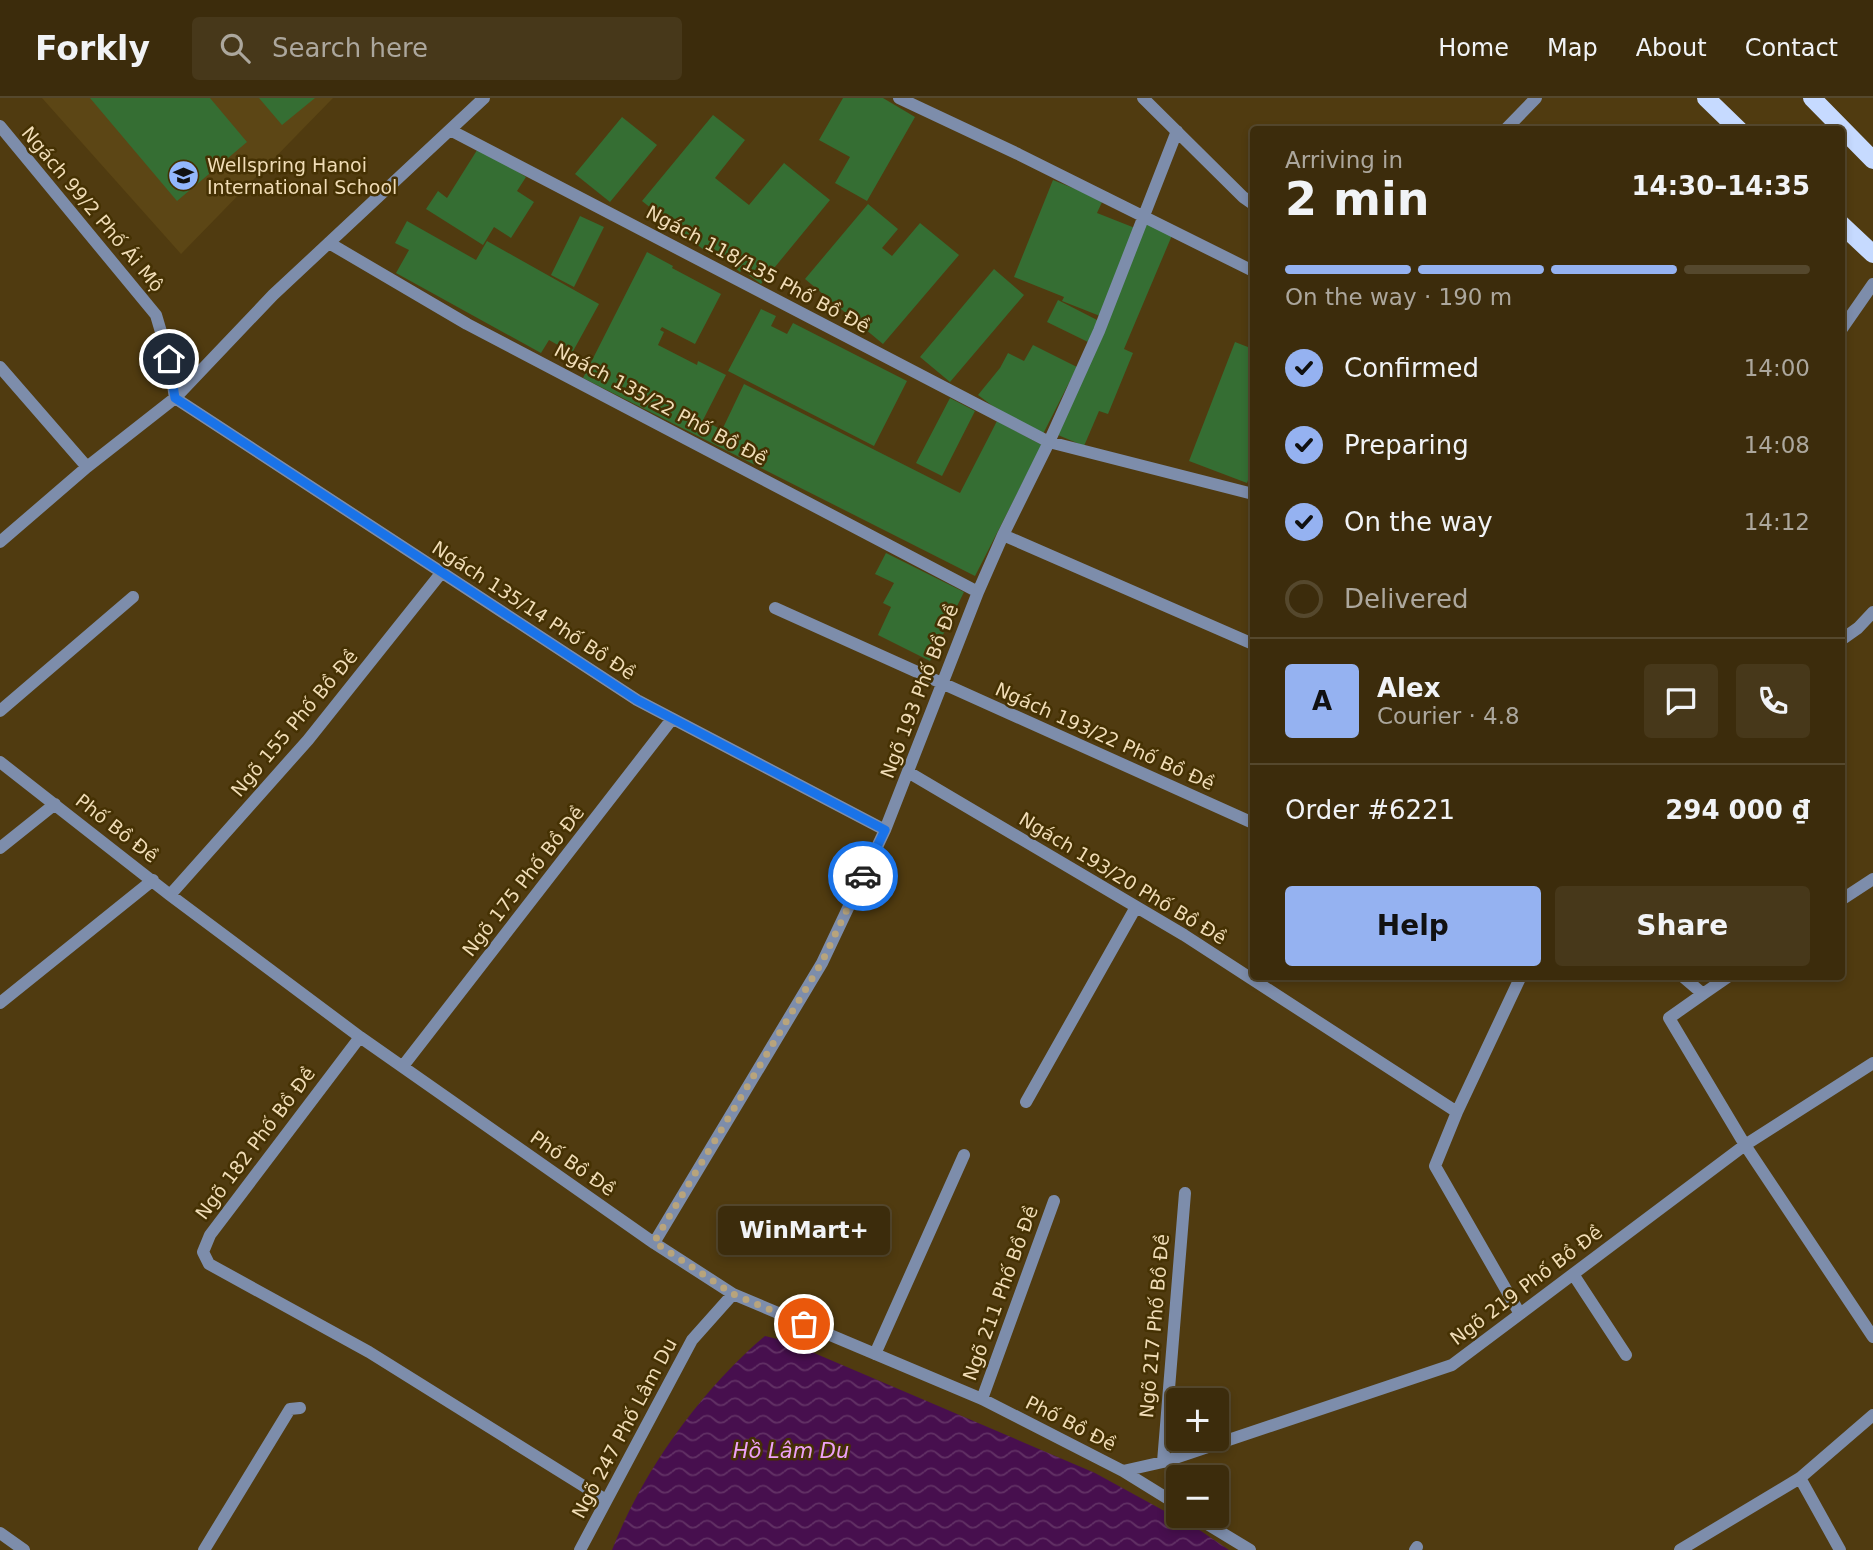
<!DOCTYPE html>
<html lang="en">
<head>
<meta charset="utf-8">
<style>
  :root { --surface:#3c2c0c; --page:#47381a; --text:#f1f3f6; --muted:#aca79d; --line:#55482d; --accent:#95b2f1 }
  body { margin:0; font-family:"DejaVu Sans",sans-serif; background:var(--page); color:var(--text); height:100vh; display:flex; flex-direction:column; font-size:26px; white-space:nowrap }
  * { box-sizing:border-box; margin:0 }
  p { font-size:23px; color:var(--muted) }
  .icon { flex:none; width:38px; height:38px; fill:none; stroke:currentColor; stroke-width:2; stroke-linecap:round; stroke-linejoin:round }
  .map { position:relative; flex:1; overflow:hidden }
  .sheet { position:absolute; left:1250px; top:28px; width:595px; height:854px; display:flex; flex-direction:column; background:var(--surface); border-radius:7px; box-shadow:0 4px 10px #0003,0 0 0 2px var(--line) }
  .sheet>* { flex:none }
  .tools { position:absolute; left:1166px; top:1290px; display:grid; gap:14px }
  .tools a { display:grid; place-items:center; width:63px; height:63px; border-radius:7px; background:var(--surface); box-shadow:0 4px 10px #0003,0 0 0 2px var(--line); font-size:35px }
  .pin { position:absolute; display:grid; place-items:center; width:60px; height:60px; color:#fff; margin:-30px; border:4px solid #fff; border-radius:50%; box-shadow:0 2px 7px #0007 }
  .courier { position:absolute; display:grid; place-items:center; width:70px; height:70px; margin:-35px; border:5px solid #1a73e8; border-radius:50%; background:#fff; color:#222; box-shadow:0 2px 9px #0007 }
  .bubble { position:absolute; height:49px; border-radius:7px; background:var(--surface); box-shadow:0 4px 10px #0003,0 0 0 2px var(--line); font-size:23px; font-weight:700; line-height:49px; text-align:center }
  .summary em { font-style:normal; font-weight:700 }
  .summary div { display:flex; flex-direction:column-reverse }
  .summary { display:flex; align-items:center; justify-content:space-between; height:119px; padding:0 35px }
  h1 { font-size:46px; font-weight:700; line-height:52px }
  .bar { display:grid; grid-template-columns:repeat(4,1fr); gap:10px 7px; align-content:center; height:84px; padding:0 35px }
  .bar i { height:9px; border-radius:5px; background:var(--line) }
  .bar .current { background:var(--accent) }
  .bar p { grid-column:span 4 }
  .line { display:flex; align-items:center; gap:18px; padding:0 35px; border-top:2px solid var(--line) }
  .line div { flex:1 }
  .round { display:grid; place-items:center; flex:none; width:74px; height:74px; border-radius:7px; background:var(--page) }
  ol { padding:0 35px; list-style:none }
  li { display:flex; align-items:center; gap:21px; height:77px }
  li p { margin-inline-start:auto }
  li .icon { padding:7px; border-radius:50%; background:var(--accent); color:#111; stroke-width:4 }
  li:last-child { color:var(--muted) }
  li i { width:38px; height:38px; border:4px solid var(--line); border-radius:50% }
  .cta { display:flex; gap:14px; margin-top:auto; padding:14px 35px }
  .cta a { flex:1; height:80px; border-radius:7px; background:var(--accent); color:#111; font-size:28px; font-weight:700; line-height:80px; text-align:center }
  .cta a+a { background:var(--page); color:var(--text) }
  header { display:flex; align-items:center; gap:42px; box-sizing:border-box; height:98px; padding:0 35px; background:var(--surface); border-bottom:2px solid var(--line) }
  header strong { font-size:33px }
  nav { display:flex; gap:38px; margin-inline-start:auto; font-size:24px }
  .search { width:490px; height:63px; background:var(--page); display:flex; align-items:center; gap:18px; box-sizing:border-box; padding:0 24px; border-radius:7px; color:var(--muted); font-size:26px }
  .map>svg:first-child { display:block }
  .built { fill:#5c4615 }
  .water { fill:url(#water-waves) }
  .building { fill:#356e33 }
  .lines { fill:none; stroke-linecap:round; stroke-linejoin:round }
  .minor { stroke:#7d8dab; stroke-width:12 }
  .major { stroke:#c6daff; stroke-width:18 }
  .done { stroke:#b8a47c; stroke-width:7; stroke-dasharray:0 12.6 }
  .route { stroke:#1a73e8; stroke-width:9 }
  .labels { text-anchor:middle; stroke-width:5; stroke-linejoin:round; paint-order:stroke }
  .poi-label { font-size:19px; fill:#f0dcb6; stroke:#453103; text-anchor:start }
  .street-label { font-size:19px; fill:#f0dcb6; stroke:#453103 }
  .water-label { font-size:21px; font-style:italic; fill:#eea1f7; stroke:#453103 }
</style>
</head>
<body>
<header>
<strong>Forkly</strong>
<div class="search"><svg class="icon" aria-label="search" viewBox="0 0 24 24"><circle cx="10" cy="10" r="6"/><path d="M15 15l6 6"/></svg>Search here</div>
<nav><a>Home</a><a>Map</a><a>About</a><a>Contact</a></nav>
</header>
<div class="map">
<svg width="1873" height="1452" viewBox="0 0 1873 1452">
  <defs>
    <pattern id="water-waves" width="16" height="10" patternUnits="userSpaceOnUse" patternTransform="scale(1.75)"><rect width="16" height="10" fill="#470f4e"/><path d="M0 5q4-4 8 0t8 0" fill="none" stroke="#623165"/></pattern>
  </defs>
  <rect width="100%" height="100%" fill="#503b10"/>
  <path class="built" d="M42,0h291l-152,156z"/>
  <path class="water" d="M765,1238l21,5 309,132 106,58 28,19h-617c30,-78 89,-160 153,-214z"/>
  <path class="building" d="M90,0h120l37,44 -70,59z
    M259,0h56l-33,27z
    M843,0h40l32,19 -48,84 -32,-18 15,-26 -31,-17z
    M713,17l32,25 -30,38 34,27 35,-42 46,37 -69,84 -19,-14 -2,2 -27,-22 -4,4 -67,-53z
    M622,19l35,28 -47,57 -35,-28z
    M479,49l47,30 -9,14 17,11 -23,36 -17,-11 -11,18 -57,-36 12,-18 9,7z
    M1053,82l50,20 -6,13 38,15 -35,88 -38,-15 2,-4 -50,-20z
    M868,106l30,25 -16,19 10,8 28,-33 39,32 -76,89 -78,-65z
    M580,118l24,11 -30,60 -23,-12z
    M407,123l69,39 11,-19 112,63 -27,49 -23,-13 -8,13 -145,-80 13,-23 -14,-7z
    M1146,124l27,11 -49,116 9,4 -25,61 -9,-3 -15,35 -26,-11z
    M647,154l26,14 -1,2 49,26 -26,50 -33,-17 -2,3 4,2 -6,13 39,20 1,-4 28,14 -23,45 19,10 22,-46 216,109 37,-72 45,24 -67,131 -392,-198z
    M994,171l30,26 -74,87 -30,-25z
    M1058,202l41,21 -11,21 -41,-20z
    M761,211l15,7 -5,10 16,8 6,-11 114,58 -33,65 -146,-75z
    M1235,244l18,7v118l-6,16 -58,-22z
    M1033,247l44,22 -34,67 -44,-23 -21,-16 22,-27 8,-15 16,8z
    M950,300l25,13 -33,65 -26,-13z
    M886,455l78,39 -34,69 -52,-26 13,-28 -8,-4 11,-20 -19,-9z"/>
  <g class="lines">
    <path class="minor" d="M899,0l119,56 235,117
      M1143,0l100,99 10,7
      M0,28l156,189 13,44 6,39 462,302 248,130
      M450,32l599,312 204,52
      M1505,32l31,-32
      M329,145l138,81 511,268
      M1841,232l32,-46
      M0,269l87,100
      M1003,437l250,109
      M0,444l87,-75 88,-69 98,-103 211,-197
      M775,510l478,215
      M1841,542l17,-12 15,-16
      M0,613l133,-114
      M0,664l170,133 190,142 294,206 79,51 249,105 141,72 55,34
      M908,674l276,163 273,177
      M0,750l55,-44
      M170,797l138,-155 134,-168
      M1841,802l32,-21
      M1682,878l21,18 26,-18
      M1703,896l-34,24 76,127 128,192
      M0,905l153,-123
      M360,939l-150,198 -7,17 6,12 160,88 237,148
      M403,968l269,-347
      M1026,1004l110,-195
      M654,1145l168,-280 63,-133 93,-238 25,-57 46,-93 50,-111 78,-200
      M1573,1176l53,81
      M1520,1216l-85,-148 22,-54 64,-136
      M875,1256l89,-199
      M982,1301l72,-198
      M1163,1364l22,-269
      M1123,1373l40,-9 289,-97 293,-220 128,-82
      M1800,1380l40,72
      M1194,1418l56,34
      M0,1435l24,17
      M204,1452l86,-141 10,-1
      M580,1452l112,-210 41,-46
      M1415,1452l2,-3
      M1680,1452l120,-72 73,-63"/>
    <path class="major" d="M1706,0l33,32
      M1812,0l61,62
      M1841,126l32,30"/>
  </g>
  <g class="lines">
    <path class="done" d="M804,1226l-71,-30 -79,-52 168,-280 41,-86"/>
    <path class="route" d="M169,261l6,39 462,302 248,130 -22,46"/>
  </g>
  <defs>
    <symbol id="school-disc" viewBox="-11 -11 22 22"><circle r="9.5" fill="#93b7fd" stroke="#453103"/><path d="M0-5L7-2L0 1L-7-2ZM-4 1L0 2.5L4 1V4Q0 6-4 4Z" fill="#111"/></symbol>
  </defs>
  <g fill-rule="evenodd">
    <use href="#school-disc" x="166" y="60" width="35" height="35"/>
  </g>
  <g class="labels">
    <g class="poi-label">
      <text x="207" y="74">Wellspring Hanoi<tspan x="207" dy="22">International School</tspan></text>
    </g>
    <g class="street-label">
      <text transform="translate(93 111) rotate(50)" y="7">Ngách 99/2 Phố Ái Mộ</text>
      <text transform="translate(758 171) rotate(28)" y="7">Ngách 118/135 Phố Bồ Đề</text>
      <text transform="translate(661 306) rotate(28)" y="7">Ngách 135/22 Phố Bồ Đề</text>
      <text transform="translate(534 512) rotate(33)" y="7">Ngách 135/14 Phố Bồ Đề</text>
      <text transform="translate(919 593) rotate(-69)" y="7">Ngõ 193 Phố Bồ Đề</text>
      <text transform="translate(294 625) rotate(-50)" y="7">Ngõ 155 Phố Bồ Đề</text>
      <text transform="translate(1105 638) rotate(24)" y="7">Ngách 193/22 Phố Bồ Đề</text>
      <text transform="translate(117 730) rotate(38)" y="7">Phố Bồ Đề</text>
      <text transform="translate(1123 780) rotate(31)" y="7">Ngách 193/20 Phố Bồ Đề</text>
      <text transform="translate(523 783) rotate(-52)" y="7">Ngõ 175 Phố Bồ Đề</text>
      <text transform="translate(255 1045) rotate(-53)" y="7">Ngõ 182 Phố Bồ Đề</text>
      <text transform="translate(573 1065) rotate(35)" y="7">Phố Bồ Đề</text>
      <text transform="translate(1526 1187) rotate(-37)" y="7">Ngõ 219 Phố Bồ Đề</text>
      <text transform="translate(1000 1195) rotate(-70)" y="7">Ngõ 211 Phố Bồ Đề</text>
      <text transform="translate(1154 1228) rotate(-85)" y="7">Ngõ 217 Phố Bồ Đề</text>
      <text transform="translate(1071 1325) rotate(27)" y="7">Phố Bồ Đề</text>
      <text transform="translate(624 1330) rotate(-62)" y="7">Ngõ 247 Phố Lâm Du</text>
    </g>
    <g class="water-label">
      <text x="791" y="1360">Hồ Lâm Du</text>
    </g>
  </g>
</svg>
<div class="tools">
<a>+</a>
<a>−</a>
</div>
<div class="pin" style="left:804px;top:1226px;background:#ea580c"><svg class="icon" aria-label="bag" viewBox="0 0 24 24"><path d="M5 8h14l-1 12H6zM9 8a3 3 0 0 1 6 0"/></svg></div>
<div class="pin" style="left:169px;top:261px;background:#1f2937"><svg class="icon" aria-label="home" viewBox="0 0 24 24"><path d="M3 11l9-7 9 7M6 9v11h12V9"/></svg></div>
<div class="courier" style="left:863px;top:778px"><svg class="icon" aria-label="car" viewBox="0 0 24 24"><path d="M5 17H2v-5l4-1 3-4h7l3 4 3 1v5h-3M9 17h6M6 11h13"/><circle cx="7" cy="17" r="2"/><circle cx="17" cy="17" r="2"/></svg></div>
<div class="bubble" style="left:718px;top:1108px;width:172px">WinMart+</div>
<section class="sheet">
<div class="summary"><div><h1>2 min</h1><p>Arriving in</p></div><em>14:30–14:35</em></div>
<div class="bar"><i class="current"></i><i class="current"></i><i class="current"></i><i></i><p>On the way · 190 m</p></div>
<ol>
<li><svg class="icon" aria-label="check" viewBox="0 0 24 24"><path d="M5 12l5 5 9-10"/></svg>Confirmed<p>14:00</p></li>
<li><svg class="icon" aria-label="check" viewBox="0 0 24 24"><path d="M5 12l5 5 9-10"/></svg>Preparing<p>14:08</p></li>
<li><svg class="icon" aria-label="check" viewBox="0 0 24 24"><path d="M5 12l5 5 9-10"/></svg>On the way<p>14:12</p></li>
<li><i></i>Delivered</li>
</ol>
<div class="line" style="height:126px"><b class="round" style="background:var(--accent);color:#111">A</b><div><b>Alex</b><p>Courier · 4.8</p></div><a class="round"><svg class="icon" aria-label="chat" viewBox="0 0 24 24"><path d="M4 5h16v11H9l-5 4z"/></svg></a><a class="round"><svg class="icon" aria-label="phone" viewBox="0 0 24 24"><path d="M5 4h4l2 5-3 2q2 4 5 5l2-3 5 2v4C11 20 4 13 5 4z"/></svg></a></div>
<div class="line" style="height:91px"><div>Order #6221</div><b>294 000 ₫</b></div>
<div class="cta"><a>Help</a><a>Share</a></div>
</section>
</div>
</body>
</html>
